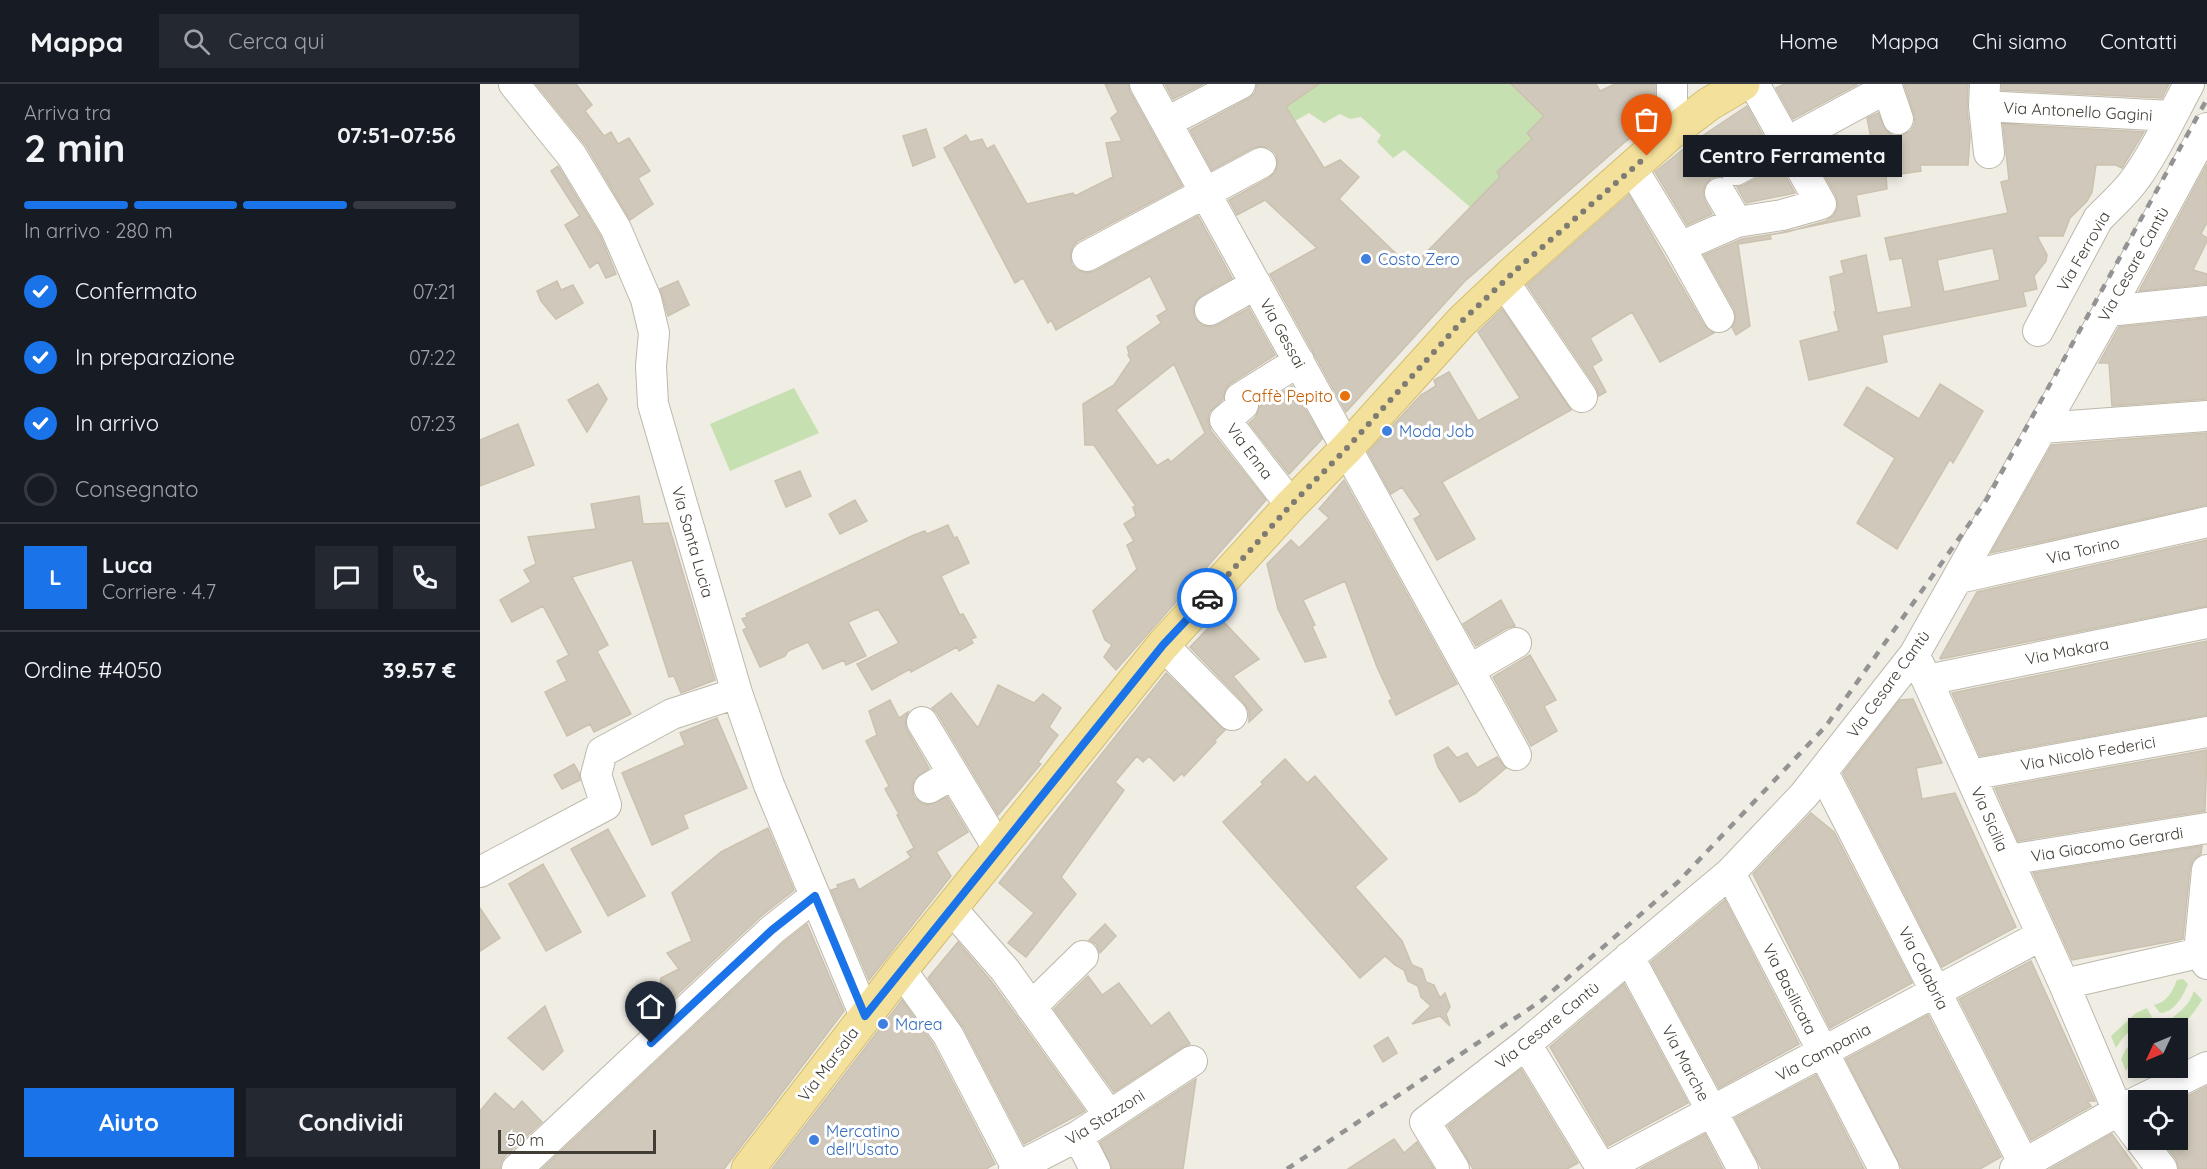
<!DOCTYPE html>
<html lang="it">
<head>
<meta charset="utf-8">
<style>
  :root { --surface:#171b24; --page:#242831; --text:#f1f3f6; --muted:#9ea1a6; --line:#363941; --accent:#1a73e8 }
  body { margin:0; font-family:Quicksand,sans-serif; background:var(--page); color:var(--text); height:100vh; display:flex; flex-direction:column; font-size:22px; white-space:nowrap }
  * { box-sizing:border-box; margin:0 }
  p { font-size:20px; color:var(--muted) }
  .icon { flex:none; width:33px; height:33px; fill:none; stroke:currentColor; stroke-width:2; stroke-linecap:round; stroke-linejoin:round }
  .map { position:relative; flex:1; overflow:hidden }
  .panel { display:flex; flex-direction:column; background:var(--surface); width:480px }
  .panel>* { flex:none }
  .needle { width:39px; rotate:226deg }
  .fabs { position:absolute; left:1648px; top:934px; display:grid; gap:12px }
  .fabs a { display:grid; place-items:center; width:60px; height:60px; border-radius:0px; background:var(--surface); box-shadow:0 3px 9px #0003; font-size:30px }
  .scale { position:absolute; left:18px; bottom:15px; width:158px; box-sizing:border-box; padding-left:6px; border:3px solid #413d35; border-top:0; font-size:16px; line-height:21px; white-space:nowrap; color:#413d35; -webkit-text-stroke:4px #fff; paint-order:stroke }
  .pin { position:absolute; display:grid; place-items:center; width:51px; height:51px; color:#fff; margin:-62px -26px; border-radius:50% 50% 50% 0; rotate:-45deg; box-shadow:0 0 6px #0007 }
  .pin .icon { rotate:45deg }
  .courier { position:absolute; display:grid; place-items:center; width:60px; height:60px; margin:-30px; border:4px solid #1a73e8; border-radius:50%; background:#fff; color:#222; box-shadow:0 2px 8px #0007 }
  .bubble { position:absolute; height:42px; border-radius:0px; background:var(--surface); box-shadow:0 3px 9px #0003; font-size:20px; font-weight:800; line-height:42px; text-align:center }
  .head em { font-style:normal; font-weight:800 }
  .head div { display:flex; flex-direction:column-reverse }
  .head { display:flex; align-items:center; justify-content:space-between; height:102px; padding:0 24px }
  h1 { font-size:39px; font-weight:800; line-height:45px }
  .bar { display:grid; grid-template-columns:repeat(4,1fr); gap:9px 6px; align-content:center; height:72px; padding:0 24px }
  .bar i { height:8px; border-radius:4px; background:var(--line) }
  .bar .selected { background:var(--accent) }
  .bar p { grid-column:span 4 }
  .line { display:flex; align-items:center; gap:15px; padding:0 24px; border-top:2px solid var(--line) }
  .line div { flex:1 }
  .round { display:grid; place-items:center; flex:none; width:63px; height:63px; border-radius:0px; background:var(--page) }
  ol { padding:0 24px; list-style:none }
  li { display:flex; align-items:center; gap:18px; height:66px }
  li p { margin-inline-start:auto }
  li .icon { padding:6px; border-radius:50%; background:var(--accent); color:#fff; stroke-width:4 }
  li:last-child { color:var(--muted) }
  li i { width:33px; height:33px; border:3px solid var(--line); border-radius:50% }
  .action { display:flex; gap:12px; margin-top:auto; padding:12px 24px }
  .action a { flex:1; height:69px; border-radius:0px; background:var(--accent); color:#fff; font-size:24px; font-weight:800; line-height:69px; text-align:center }
  .action a+a { background:var(--page); color:var(--text) }
  header { display:flex; align-items:center; gap:36px; box-sizing:border-box; height:84px; padding:0 30px; background:var(--surface); border-bottom:2px solid var(--line) }
  header strong { font-size:28px }
  nav { display:flex; gap:33px; margin-inline-start:auto; font-size:21px }
  .search { width:420px; height:54px; background:var(--page); display:flex; align-items:center; gap:15px; box-sizing:border-box; padding:0 21px; border-radius:0px; color:var(--muted); font-size:22px }
  main { display:flex; flex:1; min-height:0 }
  .map>svg:first-child { display:block }
  .green { fill:#c7e0b1 }
  .building { fill:#d0c9bb; stroke:#cac1af; stroke-width:1.5; fill-rule:evenodd }
  .lines { fill:none; stroke-linecap:round; stroke-linejoin:round }
  .minor-casing { stroke:#bdb8ab; stroke-width:32 }
  .major-casing { stroke:#d4be6e; stroke-width:35 }
  .minor { stroke:#fff; stroke-width:30 }
  .major { stroke:#f2e09b; stroke-width:33 }
  .rail { stroke:#939393; stroke-width:4.5; stroke-dasharray:8 8; stroke-linecap:butt }
  .done { stroke:#7e7b72; stroke-width:6; stroke-dasharray:0 10.8 }
  .route { stroke:#1a73e8; stroke-width:8 }
  .shop-dot { fill:#3f7fe0; stroke:#fff; stroke-width:2 }
  .food-dot { fill:#e8710a; stroke:#fff; stroke-width:2 }
  .labels { text-anchor:middle; stroke-width:6; stroke-linejoin:round; paint-order:stroke }
  .street-label { font-size:16px; fill:#413d35; stroke:#fff }
  .shop-label { font-size:16px; fill:#366cbe; stroke:#fff; text-anchor:start }
  .food-label { font-size:16px; fill:#c56008; stroke:#fff; text-anchor:end }
</style>
</head>
<body>
<header>
<strong>Mappa</strong>
<div class="search"><svg class="icon" aria-label="search" viewBox="0 0 24 24"><circle cx="10" cy="10" r="6"/><path d="M15 15l6 6"/></svg>Cerca qui</div>
<nav><a>Home</a><a>Mappa</a><a>Chi siamo</a><a>Contatti</a></nav>
</header>
<main>
<section class="panel">
<div class="head"><div><h1>2 min</h1><p>Arriva tra</p></div><em>07:51–07:56</em></div>
<div class="bar"><i class="selected"></i><i class="selected"></i><i class="selected"></i><i></i><p>In arrivo · 280 m</p></div>
<ol>
<li><svg class="icon" aria-label="check" viewBox="0 0 24 24"><path d="M5 12l5 5 9-10"/></svg>Confermato<p>07:21</p></li>
<li><svg class="icon" aria-label="check" viewBox="0 0 24 24"><path d="M5 12l5 5 9-10"/></svg>In preparazione<p>07:22</p></li>
<li><svg class="icon" aria-label="check" viewBox="0 0 24 24"><path d="M5 12l5 5 9-10"/></svg>In arrivo<p>07:23</p></li>
<li><i></i>Consegnato</li>
</ol>
<div class="line" style="height:108px"><b class="round" style="background:var(--accent);color:#fff">L</b><div><b>Luca</b><p>Corriere · 4.7</p></div><a class="round"><svg class="icon" aria-label="chat" viewBox="0 0 24 24"><path d="M4 5h16v11H9l-5 4z"/></svg></a><a class="round"><svg class="icon" aria-label="phone" viewBox="0 0 24 24"><path d="M5 4h4l2 5-3 2q2 4 5 5l2-3 5 2v4C11 20 4 13 5 4z"/></svg></a></div>
<div class="line" style="height:78px"><div>Ordine #4050</div><b>39.57 €</b></div>
<div class="action"><a>Aiuto</a><a>Condividi</a></div>
</section>
<div class="map">
<svg width="1727" height="1085" viewBox="0 0 1727 1085">
  <rect width="100%" height="100%" fill="#f0ede4"/>
  <path class="green" d="M821,0h226l-8,8 25,24 -16,17 13,17 -23,3 -21,19 7,10 -15,6 -19,19 -66,-57 -11,8 -16,-16 4,-7 -20,-18 -11,2 -10,-5 -16,9 -15,-10 -14,8 -9,-14z
    M314,304l25,45 -89,38 -20,-47z
    M1703,895l5,5c-5,12 -14,29 -28,29l-6,-8c13,-3 19,-14 23,-25z
    M1714,907l8,9c-8,12 -18,29 -34,29l-2,-5c11,-12 22,-15 28,-33z
    M1667,924l5,9c-16,7 -27,16 -36,31l-5,-12 25,-23z
    M1659,953v13l-13,21 -5,-12 5,-10z"/>
  <path class="building" d="M56,0h40l16,21 -7,6 19,25 7,-4 7,12 11,-6 21,33 -12,7 15,26 -23,16 -43,-73z
    M625,0h23l2,8 52,94 -104,55 -5,5 -3,9 2,10 5,5 9,3 9,-2 103,-55 34,62 -30,17 -6,6 -3,8 2,9 7,7 8,2 8,-2 31,-17 26,47 -45,29 -5,6 -2,9 -14,14 -1,9 3,9 55,69 -150,170 -12,-13 8,-12 -7,-5 -12,-29 44,-42 -10,-24 7,-4 -10,-17 12,-8 -3,-9 3,-1 -42,-61h-9l-2,-41 31,-19 17,-25 -3,-5 1,-2 -2,-6 34,-24 -4,-7 10,-6 -17,-34 -94,54 -5,-10 -3,3 -25,-45 -8,5 -71,-135 22,-13 4,7 12,-3 5,10 7,-4 33,59 46,-11 2,3 38,-19 -7,-34 16,-2 -11,-23 7,-6zM694,280l31,69 -34,29 -3,-3 -11,7 -41,-56z
    M685,0h38l-30,15z
    M777,0h62l-33,23 38,61 16,-8 19,17 -20,22 72,69 89,-91 -3,-5 35,-33 -5,-6 17,-17 -33,-32h85l4,7 15,-7h40v35l-30,23 -160,139 -119,131 -76,-138 47,-26 -52,-48 -28,15 -8,-15 40,-22 6,-5 3,-9 -2,-10 -6,-6 -9,-2 -8,2 -41,22 -22,-40 58,-31 7,-6z
    M1304,0h74l-65,35 -17,-31z
    M1424,0h64l-1,24 3,29 -2,28h-48l1,6 -35,5 1,13 -31,6 4,21 -90,19 1,4 -33,5 12,82 -14,9 -4,-8 4,-9 -2,-9 -30,-54 38,-16 45,-7 39,-11 8,-6 4,-9 -2,-10 -26,-47 27,-14 5,24 32,-6 -7,-35 11,-5 9,19 7,4 9,-1 8,-4 4,-8 -1,-9z
    M1522,0h167l-7,14 -160,-8z
    M1267,22l16,30 -35,19 -6,6 -3,8 1,7 -9,2 -6,7 -2,8 2,8 7,13 -25,11 -32,-53 32,-26z
    M1523,40l141,8 -22,36 -6,-3h-20l-4,27 -5,9 -17,17 -7,18h-26l10,19 -1,6 -12,15 3,13 -14,3 3,14 -144,29 5,27 -78,18 -9,-39 39,-10 -5,-19h2l-6,-35 14,-4 -3,-12 25,-6 11,58 35,-6 -10,-49 -12,2 -5,-22 123,-25 -7,-31 8,-2zM1513,164l7,32 -56,12 -7,-32z
    M446,45l9,28 -22,9 -10,-30z
    M1727,80v58l-6,12 6,4v3l-14,29 14,4v10l-68,7z
    M78,82l43,71 15,37 -10,4 -8,-16 -8,6 -25,-43 15,-9 -29,-45z
    M1300,82l15,27 -49,10 -9,-16 7,-2z
    M1149,111l75,130 10,8 -54,29 -28,-50 -42,26 12,22 -10,6 14,26 -7,4 -3,-9 -69,-102z
    M77,197l4,9 12,-5 10,18 -27,16 -15,-18 -4,-10z
    M198,197l11,24 -21,11 -8,-27z
    M1022,225l69,101 -129,72 33,57 -38,21 -23,-41 7,-4 -19,-28 -11,7 -23,-42 53,-57 15,-9 -2,-6 15,-8 29,49 42,-23 -42,-66z
    M1727,234v81l-95,7 -3,-43h-10l20,-36z
    M118,300l9,15 -20,33 -19,-32z
    M1460,300l43,27 -30,52 -3,-4 -53,90 -40,-26 38,-65 -51,-33 23,-38 52,32z
    M812,302l30,53 -33,35 -40,-51 6,-5 5,-12z
    M38,340l16,41 -54,21v-46z
    M1727,349v72l-216,48 61,-108z
    M320,387l11,25 -25,11 -11,-26z
    M864,396l113,204 -61,31 -7,-14 3,-2 -15,-32 -32,-86 -42,19 12,25 -3,1 14,31 -21,5 -27,-53 -11,-45 24,-24 8,8 30,-30 -10,-9z
    M159,412l4,28 25,-1 47,157 -34,13 -7,-17 -5,1 -37,-117 -60,17 36,68 -11,6 34,63 -37,18 -4,-8 -23,12 -22,-44 22,-11 -10,-20 12,-6 -26,-49 -31,16 -12,-22 31,-18 -7,-12 12,-6 -8,-27 68,-8 -5,-25z
    M375,416l12,21 -27,13 -11,-20z
    M468,441l6,13 3,-1 12,26 -28,13 19,39 3,-1 13,23 -5,2 2,4 -14,8 -2,-4 -46,25 -1,-3 -38,21 -15,-26 42,-21 -21,-34 -30,13 18,34 -20,9 -2,-5 -21,9 -15,-27 -20,9 -3,5 -25,11 -17,-37 4,-2 -5,-9 5,-2 -1,-3 168,-79 11,-4 2,3z
    M1727,456v66l-266,53 -1,-1 37,-66z
    M1021,516l14,26 -8,2 -31,18 -13,-22z
    M739,533l40,42 -26,17 29,34 -13,12v-11l-5,-8 -54,-56z
    M1727,557v74l-227,41 -28,-63z
    M1050,571l26,45 -12,6 13,25 -26,15 -38,-69z
    M686,589l59,57 -11,11 2,1 -32,34 -2,-3 -8,8 -25,-25 -6,6 -6,-6 -22,26 9,8 -63,87 15,17 -50,63 -18,-14 26,-30 -35,-30z
    M518,601l36,18 9,-9 18,14 -12,19 9,8 -20,27 3,2 -43,51 -61,-102 -5,-5 19,-15 27,35z
    M1433,615l29,64 -26,5 6,31 33,-6 61,134 -74,40 -99,-194 57,-73z
    M410,616l9,18 9,-6 -3,10 2,8 22,38 -15,12 -2,9 2,8 7,6 7,2 19,-8 21,35 -32,20 15,24 -82,104 -38,-90 7,-2 -1,-3 17,-6 5,11 45,-28 7,-5 -4,-5 7,-4 -17,-33 2,-1 -14,-25 4,-3 -23,-45 11,-6 -8,-24z
    M237,634l30,70 -64,27 5,13 -36,17 -30,-72 63,-28 -5,-12z
    M968,663l9,11 10,-5 10,15 20,-11 9,11 -30,25 -16,9 -22,-35 -4,-12z
    M1727,666l-2,61 -187,30 -23,-53z
    M805,675l22,24 8,-7 72,83 -32,28 47,54 10,24 10,4 4,13 8,3 6,13 5,-5 5,14 -4,7 4,12 -10,-10 -28,8 19,-18 -10,-9 -3,-11 -10,-5 -4,-11 -9,-5 -10,-9 -25,22 -137,-156 40,-38 -2,-2z
    M94,680l5,9 1,7 -18,9 -8,-14z
    M1331,729l23,19 78,151 -82,45 -77,-154z
    M288,744l26,62 -34,27 -110,103 -3,-5 3,-19 10,-9 1,-9 18,-9 -12,-16 25,-12 -20,-48 49,-41z
    M128,745l37,67 -37,20 -37,-67z
    M1722,762l-1,8 -8,6 -3,8 -7,71 -111,21 -39,-87z
    M63,780l38,68 -35,19 -37,-67z
    M1245,816l74,144 -80,44 -68,-126z
    M0,824l20,30 -20,13z
    M327,840l37,87 -120,158h-182l241,-226z
    M625,840l11,12 -16,17 -4,-9 -7,-4z
    M478,858l33,39 94,130 -61,33 -61,-117 -35,-49z
    M1551,877l64,140h-8l4,5 -60,34 -72,-141z
    M608,892l14,19 17,-12 32,43 18,-14 21,32 -7,3 -69,45 -60,-83z
    M1144,900l64,119 -80,43 -58,-99z
    M422,916l31,44 62,120 -9,5h-214z
    M65,922l18,45 -20,19 -35,-32z
    M1448,931l73,142 -21,12h-78l-56,-110z
    M908,953l9,16 -14,9 -9,-16z
    M1041,985l57,94 -11,6h-94l-25,-43z
    M1336,991l48,94h-102l-27,-51z
    M716,995l-13,90h-71l-12,-27z
    M1727,1002v83h-28l-3,-10 -14,-19h16v-39z
    M15,1009l19,17 8,-9 20,21 -37,34 -4,7 -1,6h-20v-58z
    M1225,1050l18,35h-83z
    M1632,1050l25,35h-87z
    M914,1055l10,14 13,-11 17,27h-86z"/>
  <g class="lines">
    <defs>
      <path id="minor" d="M34,0l58,72 44,73 30,70 8,34 -3,33 2,38 84,289 32,92 96,231
        M665,0l371,671
        M1406,0l12,35
        M1505,0l-1,22 5,47
        M1504,22l187,10
        M687,38l73,-38
        M1192,48v-48
        M1152,84l48,79 39,70
        M1256,86l151,-82
        M1240,109l17,29
        M1200,163l57,-25 45,-7 39,-11 -67,-120
        M607,172l174,-93
        M1024,198l78,115
        M730,226l46,-26
        M1628,227l99,-10
        M1558,247l60,-112c13,-14 27,-25 38,-41 21,-29 36,-63 53,-94
        M1562,344l165,-12
        M811,421l-66,-85 18,-15 -3,-7 59,-37
        M1479,494l248,-56
        M683,561l69,70
        M1434,571l13,25 137,304
        M989,586l47,-27
        M1447,596l280,-57
        M442,638l76,126
        M1343,688l201,392
        M1490,691l237,-43
        M449,704l24,-14
        M1528,776l199,-32
        M1727,786l-8,83 8,-2
        M0,788l126,-67 -10,-30 6,-23 70,-38 65,-21
        M1250,789l154,296
        M471,824l54,62 104,145
        M1149,873l114,212
        M421,886l47,65 69,133
        M551,923l52,-51
        M1046,960l76,125
        M598,1052l17,33
        M1659,1055l-21,-28 -54,-127 135,-31 8,11
        M1660,1056l22,29
        M37,1085l255,-239 43,-34
        M534,1085l64,-33 114,-75
        M974,1085l-29,-47 101,-78 204,-171 74,-78 110,-140 194,-344 99,-183
        M1123,1085l439,-234
        M1535,1085l103,-58 89,-44"/>
      <path id="major" d="M268,1085l153,-199 262,-325 128,-140 56,-57 115,-127 54,-51 156,-138 37,-28 34,-20"/>
    </defs>
    <use href="#minor" class="minor-casing"/>
    <use href="#major" class="major-casing"/>
    <use href="#minor" class="minor"/>
    <use href="#major" class="major"/>
    <path class="rail" d="M807,1085l254,-168 137,-119 148,-156 161,-227 220,-400"/>
  </g>
  <g class="lines">
    <path class="done" d="M727,514l84,-93 56,-57 115,-127 54,-51 131,-114"/>
    <path class="route" d="M171,959l121,-113 43,-34 50,120 298,-371 44,-47"/>
  </g>
  <g class="shop-dot">
    <circle cx="886" cy="175" r="6"/>
    <circle cx="907" cy="347" r="6"/>
    <circle cx="403" cy="940" r="6"/>
    <circle cx="334" cy="1056" r="6"/>
  </g>
  <circle class="food-dot" cx="865" cy="312" r="6"/>
  <g class="labels">
    <g class="street-label">
      <text transform="translate(1598 27) rotate(3)" y="6">Via Antonello Gagini</text>
      <text transform="translate(1603 167) rotate(-60)" y="6">Via Ferrovia</text>
      <text transform="translate(1653 180) rotate(-61)" y="6">Via Cesare Cantù</text>
      <text transform="translate(803 249) rotate(61)" y="6">Via Gessai</text>
      <text transform="translate(770 367) rotate(53)" y="6">Via Enna</text>
      <text transform="translate(213 458) rotate(74)" y="6">Via Santa Lucia</text>
      <text transform="translate(1603 466) rotate(-13)" y="6">Via Torino</text>
      <text transform="translate(1587 567) rotate(-11)" y="6">Via Makara</text>
      <text transform="translate(1408 600) rotate(-54)" y="6">Via Cesare Cantù</text>
      <text transform="translate(1608 669) rotate(-10)" y="6">Via Nicolò Federici</text>
      <text transform="translate(1510 735) rotate(66)" y="6">Via Sicilia</text>
      <text transform="translate(1627 760) rotate(-9)" y="6">Via Giacomo Gerardi</text>
      <text transform="translate(1444 884) rotate(63)" y="6">Via Calabria</text>
      <text transform="translate(1310 905) rotate(63)" y="6">Via Basilicata</text>
      <text transform="translate(1067 941) rotate(-39)" y="6">Via Cesare Cantù</text>
      <text transform="translate(1343 968) rotate(-28)" y="6">Via Campania</text>
      <text transform="translate(1206 979) rotate(62)" y="6">Via Marche</text>
      <text transform="translate(348 980) rotate(-53)" y="6">Via Marsala</text>
      <text transform="translate(625 1033) rotate(-32)" y="6">Via Stazzoni</text>
    </g>
    <g class="shop-label">
      <text x="898" y="181">Costo Zero</text>
      <text x="919" y="353">Moda Job</text>
      <text x="415" y="946">Marea</text>
      <text x="346" y="1053">Mercatino<tspan x="346" dy="18">dell'Usato</tspan></text>
    </g>
    <g class="food-label">
      <text x="853" y="318">Caffè Pepito</text>
    </g>
  </g>
</svg>
<div class="fabs">
<a><svg class="needle" viewBox="-14 -14 28 28"><path d="M0-13l5 13h-10z" fill="#e53935"/><path d="M0 13l5-13h-10z" fill="#9ea1a6"/></svg></a>
<a><svg class="icon" aria-label="locate" viewBox="0 0 24 24"><circle cx="12" cy="12" r="6"/><path d="M12 2v4M12 18v4M2 12h4M18 12h4"/></svg></a>
</div>
<div class="scale">50 m</div>
<div class="pin" style="left:1167px;top:72px;background:#ea580c"><svg class="icon" aria-label="bag" viewBox="0 0 24 24"><path d="M5 8h14l-1 12H6zM9 8a3 3 0 0 1 6 0"/></svg></div>
<div class="pin" style="left:171px;top:959px;background:#1f2937"><svg class="icon" aria-label="home" viewBox="0 0 24 24"><path d="M3 11l9-7 9 7M6 9v11h12V9"/></svg></div>
<div class="courier" style="left:727px;top:514px"><svg class="icon" aria-label="car" viewBox="0 0 24 24"><path d="M5 17H2v-5l4-1 3-4h7l3 4 3 1v5h-3M9 17h6M6 11h13"/><circle cx="7" cy="17" r="2"/><circle cx="17" cy="17" r="2"/></svg></div>
<div class="bubble" style="left:1203px;top:51px;width:219px">Centro Ferramenta</div>
</div>
</main>
</body>
</html>
